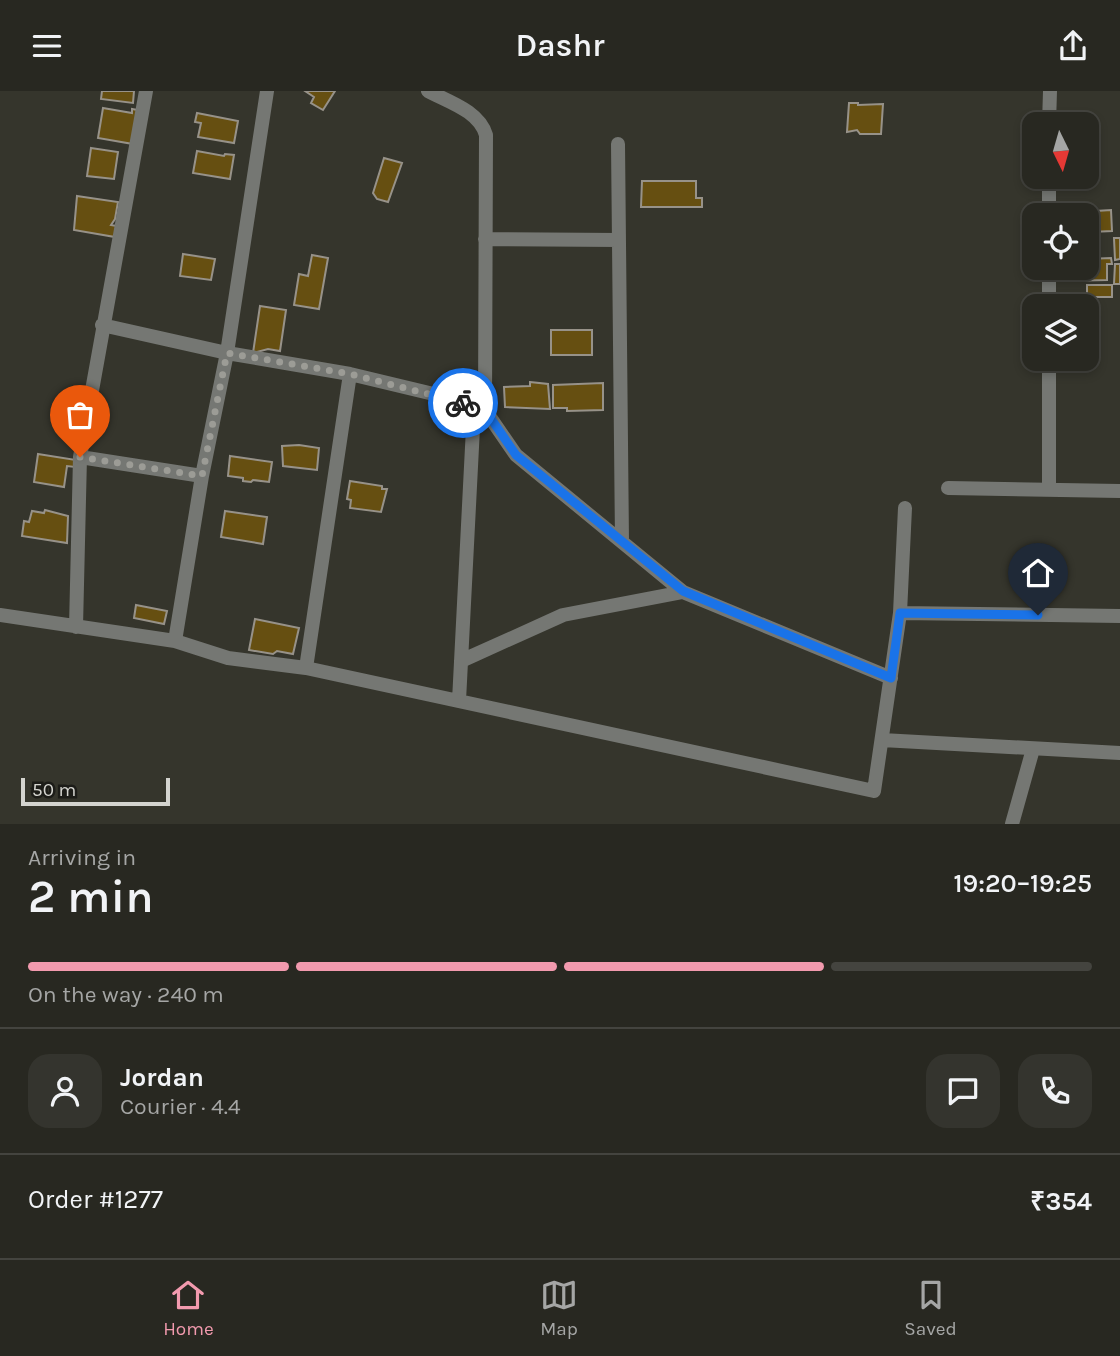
<!DOCTYPE html>
<html lang="en">
<head>
<meta charset="utf-8">
<style>
  :root { --surface:#282821; --page:#34342e; --text:#f1f3f6; --muted:#a5a6a5; --line:#44443f; --accent:#f29aae }
  body { margin:0; font-family:Karla,sans-serif; background:var(--page); color:var(--text); height:100vh; display:flex; flex-direction:column; font-size:26px; white-space:nowrap }
  * { box-sizing:border-box; margin:0 }
  p { font-size:23px; color:var(--muted) }
  .icon { flex:none; width:38px; height:38px; fill:none; stroke:currentColor; stroke-width:2; stroke-linecap:round; stroke-linejoin:round }
  .map { position:relative; height:733px; overflow:hidden }
  .drawer { display:flex; flex-direction:column; background:var(--surface); flex:1 }
  .drawer>* { flex:none }
  .needle { width:46px; rotate:175deg }
  .tools { position:absolute; left:1022px; top:21px; display:grid; gap:14px }
  .tools a { display:grid; place-items:center; width:77px; height:77px; border-radius:14px; background:var(--surface); box-shadow:0 4px 10px #0003,0 0 0 2px var(--line); font-size:35px }
  .scale { position:absolute; left:21px; bottom:18px; width:149px; box-sizing:border-box; padding-left:7px; border:4px solid #d4d4cf; border-top:0; font-size:19px; line-height:24px; white-space:nowrap; color:#d4d4cf; -webkit-text-stroke:5px #1c1c18; paint-order:stroke }
  .pin { position:absolute; display:grid; place-items:center; width:60px; height:60px; color:#fff; margin:-72px -30px; border-radius:50% 50% 50% 0; rotate:-45deg; box-shadow:0 0 7px #0007 }
  .pin .icon { rotate:45deg }
  .courier { position:absolute; display:grid; place-items:center; width:70px; height:70px; margin:-35px; border:5px solid #1a73e8; border-radius:50%; background:#fff; color:#222; box-shadow:0 2px 9px #0007 }
  .summary em { font-style:normal; font-weight:600 }
  .summary div { display:flex; flex-direction:column-reverse }
  .summary { display:flex; align-items:center; justify-content:space-between; height:119px; padding:0 28px }
  h1 { font-size:46px; font-weight:600; line-height:52px }
  .bar { display:grid; grid-template-columns:repeat(4,1fr); gap:10px 7px; align-content:center; height:84px; padding:0 28px }
  .bar i { height:9px; border-radius:5px; background:var(--line) }
  .bar .selected { background:var(--accent) }
  .bar p { grid-column:span 4 }
  .line { display:flex; align-items:center; gap:18px; padding:0 28px; border-top:2px solid var(--line) }
  .line div { flex:1 }
  .round { display:grid; place-items:center; flex:none; width:74px; height:74px; border-radius:21px; background:var(--page) }
  header { display:flex; justify-content:space-between; align-items:center; height:91px; padding:0 28px; background:var(--surface); font-size:32px; font-weight:600 }
  .dock { display:flex; justify-content:space-around; align-items:center; height:98px; border-top:2px solid var(--line); background:var(--surface); font-size:19px; color:var(--muted) }
  .dock a { display:grid; justify-items:center; gap:4px }
  .dock .selected { color:var(--accent) }
  .map>svg:first-child { display:block }
  .building { fill:#664f11; stroke:#979289; stroke-width:2 }
  .lines { fill:none; stroke-linecap:round; stroke-linejoin:round }
  .minor { stroke:#757773; stroke-width:14 }
  .done { stroke:#9c9c96; stroke-width:7; stroke-dasharray:0 12.6 }
  .route { stroke:#1a73e8; stroke-width:9 }
</style>
</head>
<body>
<header><svg class="icon" aria-label="menu" viewBox="0 0 24 24"><path d="M4 6h16M4 12h16M4 18h16"/></svg>Dashr<svg class="icon" aria-label="share" viewBox="0 0 24 24"><path d="M12 15V3M7 8l5-5 5 5M5 13v7h14v-7"/></svg></header>
<div class="map">
<svg width="1120" height="733" viewBox="0 0 1120 733">
  <rect width="100%" height="100%" fill="#35352c"/>
  <path class="building" d="M102,0h32l-1,12 -32,-4z
    M305,0h30l-12,19 -12,-7 3,-6z
    M849,12h9v2l25,-1 -2,30h-21l-3,-4 -10,2z
    M103,17l29,5v-4l6,1 -5,34 -35,-6z
    M197,22l41,8 -4,22 -36,-6 3,-14 -6,-1z
    M1057,26h26v7h-26z
    M91,57l27,4 -4,27 -27,-3z
    M197,60l27,5 1,-2 9,1 -4,24 -37,-6z
    M384,67l18,5 -14,39 -11,-3 -4,-6z
    M642,90h54v17h6v9h-61z
    M77,105l41,6 -3,17 -4,6 6,1 -2,11 -41,-7z
    M1111,119l1,21 -21,1 -1,-10 7,-1 -1,-10z
    M1114,147h6v21l-5,1z
    M183,163l32,5 -4,21 -31,-4z
    M312,164l16,3 -9,51 -25,-4 5,-31 9,2z
    M1111,167l1,6h-5v16l-41,1v-13h21v-9z
    M1115,173h5v20h-6z
    M1087,194h25v12h-25z
    M260,215l26,4 -6,41 -12,-2 -15,4z
    M551,239h41v25h-41z
    M530,291l18,2 2,25 -45,-2 -1,-20 26,-1z
    M603,292v27l-36,1v-3h-14v-23z
    M299,354l20,3 -2,22 -34,-4 -1,-20z
    M38,363l38,6 -1,7 -8,-1 -3,21 -30,-5z
    M230,365l42,6 -3,20 -16,-2 -2,2 -8,-1v-3l-15,-2z
    M350,390l32,5v3h5l-6,23 -31,-4 1,-8 -4,-1z
    M45,419l23,6 -1,27 -45,-7 2,-15 5,1 3,-11 12,2z
    M225,420l42,6 -4,27 -42,-7z
    M136,514l31,6 -3,13 -30,-6z
    M255,528l44,9 -6,26 -16,-3 -4,3 -24,-4z"/>
  <g class="lines">
    <path class="minor" d="M428,0c21,11 51,20 58,44l-1,275
      M1049,33l1,-33
      M618,53l4,398
      M1049,124v-38
      M485,148l134,1
      M1049,215v-38
      M102,234l125,28 123,21 96,23 39,13 31,45 167,137 208,86
      M80,366l122,19 25,-123 40,-262
      M948,397l172,3
      M1049,398v-130
      M900,522l5,-105
      M0,524l175,26 53,17 78,10 568,123 26,-178 220,3
      M76,536l4,-170 66,-366
      M175,550l27,-165
      M461,570l102,-46 120,-23
      M306,577l44,-294
      M459,610l15,-293
      M882,649l238,13
      M1012,733l21,-75"/>
  </g>
  <g class="lines">
    <path class="done" d="M80,366l122,19 25,-123 123,21 113,29"/>
    <path class="route" d="M463,312l22,7 31,45 167,136 208,87 9,-65 138,2"/>
  </g>
</svg>
<div class="tools">
<a><svg class="needle" viewBox="-14 -14 28 28"><path d="M0-13l5 13h-10z" fill="#e53935"/><path d="M0 13l5-13h-10z" fill="#a5a6a5"/></svg></a>
<a><svg class="icon" aria-label="locate" viewBox="0 0 24 24"><circle cx="12" cy="12" r="6"/><path d="M12 2v4M12 18v4M2 12h4M18 12h4"/></svg></a>
<a><svg class="icon" aria-label="layers" viewBox="0 0 24 24"><path d="M12 4l9 5-9 5-9-5zM3 14l9 5 9-5"/></svg></a>
</div>
<div class="scale">50 m</div>
<div class="pin" style="left:80px;top:366px;background:#ea580c"><svg class="icon" aria-label="bag" viewBox="0 0 24 24"><path d="M5 8h14l-1 12H6zM9 8a3 3 0 0 1 6 0"/></svg></div>
<div class="pin" style="left:1038px;top:524px;background:#1f2937"><svg class="icon" aria-label="home" viewBox="0 0 24 24"><path d="M3 11l9-7 9 7M6 9v11h12V9"/></svg></div>
<div class="courier" style="left:463px;top:312px"><svg class="icon" aria-label="bike" viewBox="0 0 24 24"><circle cx="6" cy="16" r="4"/><circle cx="18" cy="16" r="4"/><path d="M6 16l4-8h5l3 8M10 8l3 8H6M13 5h3"/></svg></div>
</div>
<section class="drawer">
<div class="summary"><div><h1>2 min</h1><p>Arriving in</p></div><em>19:20–19:25</em></div>
<div class="bar"><i class="selected"></i><i class="selected"></i><i class="selected"></i><i></i><p>On the way · 240 m</p></div>
<div class="line" style="height:126px"><a class="round"><svg class="icon" aria-label="person" viewBox="0 0 24 24"><circle cx="12" cy="8" r="4"/><path d="M4 21q1-7 8-7t8 7"/></svg></a><div><b>Jordan</b><p>Courier · 4.4</p></div><a class="round"><svg class="icon" aria-label="chat" viewBox="0 0 24 24"><path d="M4 5h16v11H9l-5 4z"/></svg></a><a class="round"><svg class="icon" aria-label="phone" viewBox="0 0 24 24"><path d="M5 4h4l2 5-3 2q2 4 5 5l2-3 5 2v4C11 20 4 13 5 4z"/></svg></a></div>
<div class="line" style="height:91px"><div>Order #1277</div><b>₹354</b></div>
</section>
<nav class="dock">
<a class="selected"><svg class="icon" aria-label="home" viewBox="0 0 24 24"><path d="M3 11l9-7 9 7M6 9v11h12V9"/></svg>Home</a>
<a><svg class="icon" aria-label="map" viewBox="0 0 24 24"><path d="M3 6l6-2 6 2 6-2v14l-6 2-6-2-6 2zM9 4v14M15 6v14"/></svg>Map</a>
<a><svg class="icon" aria-label="saved" viewBox="0 0 24 24"><path d="M7 4h10v16l-5-4-5 4z"/></svg>Saved</a>
</nav>
</body>
</html>
